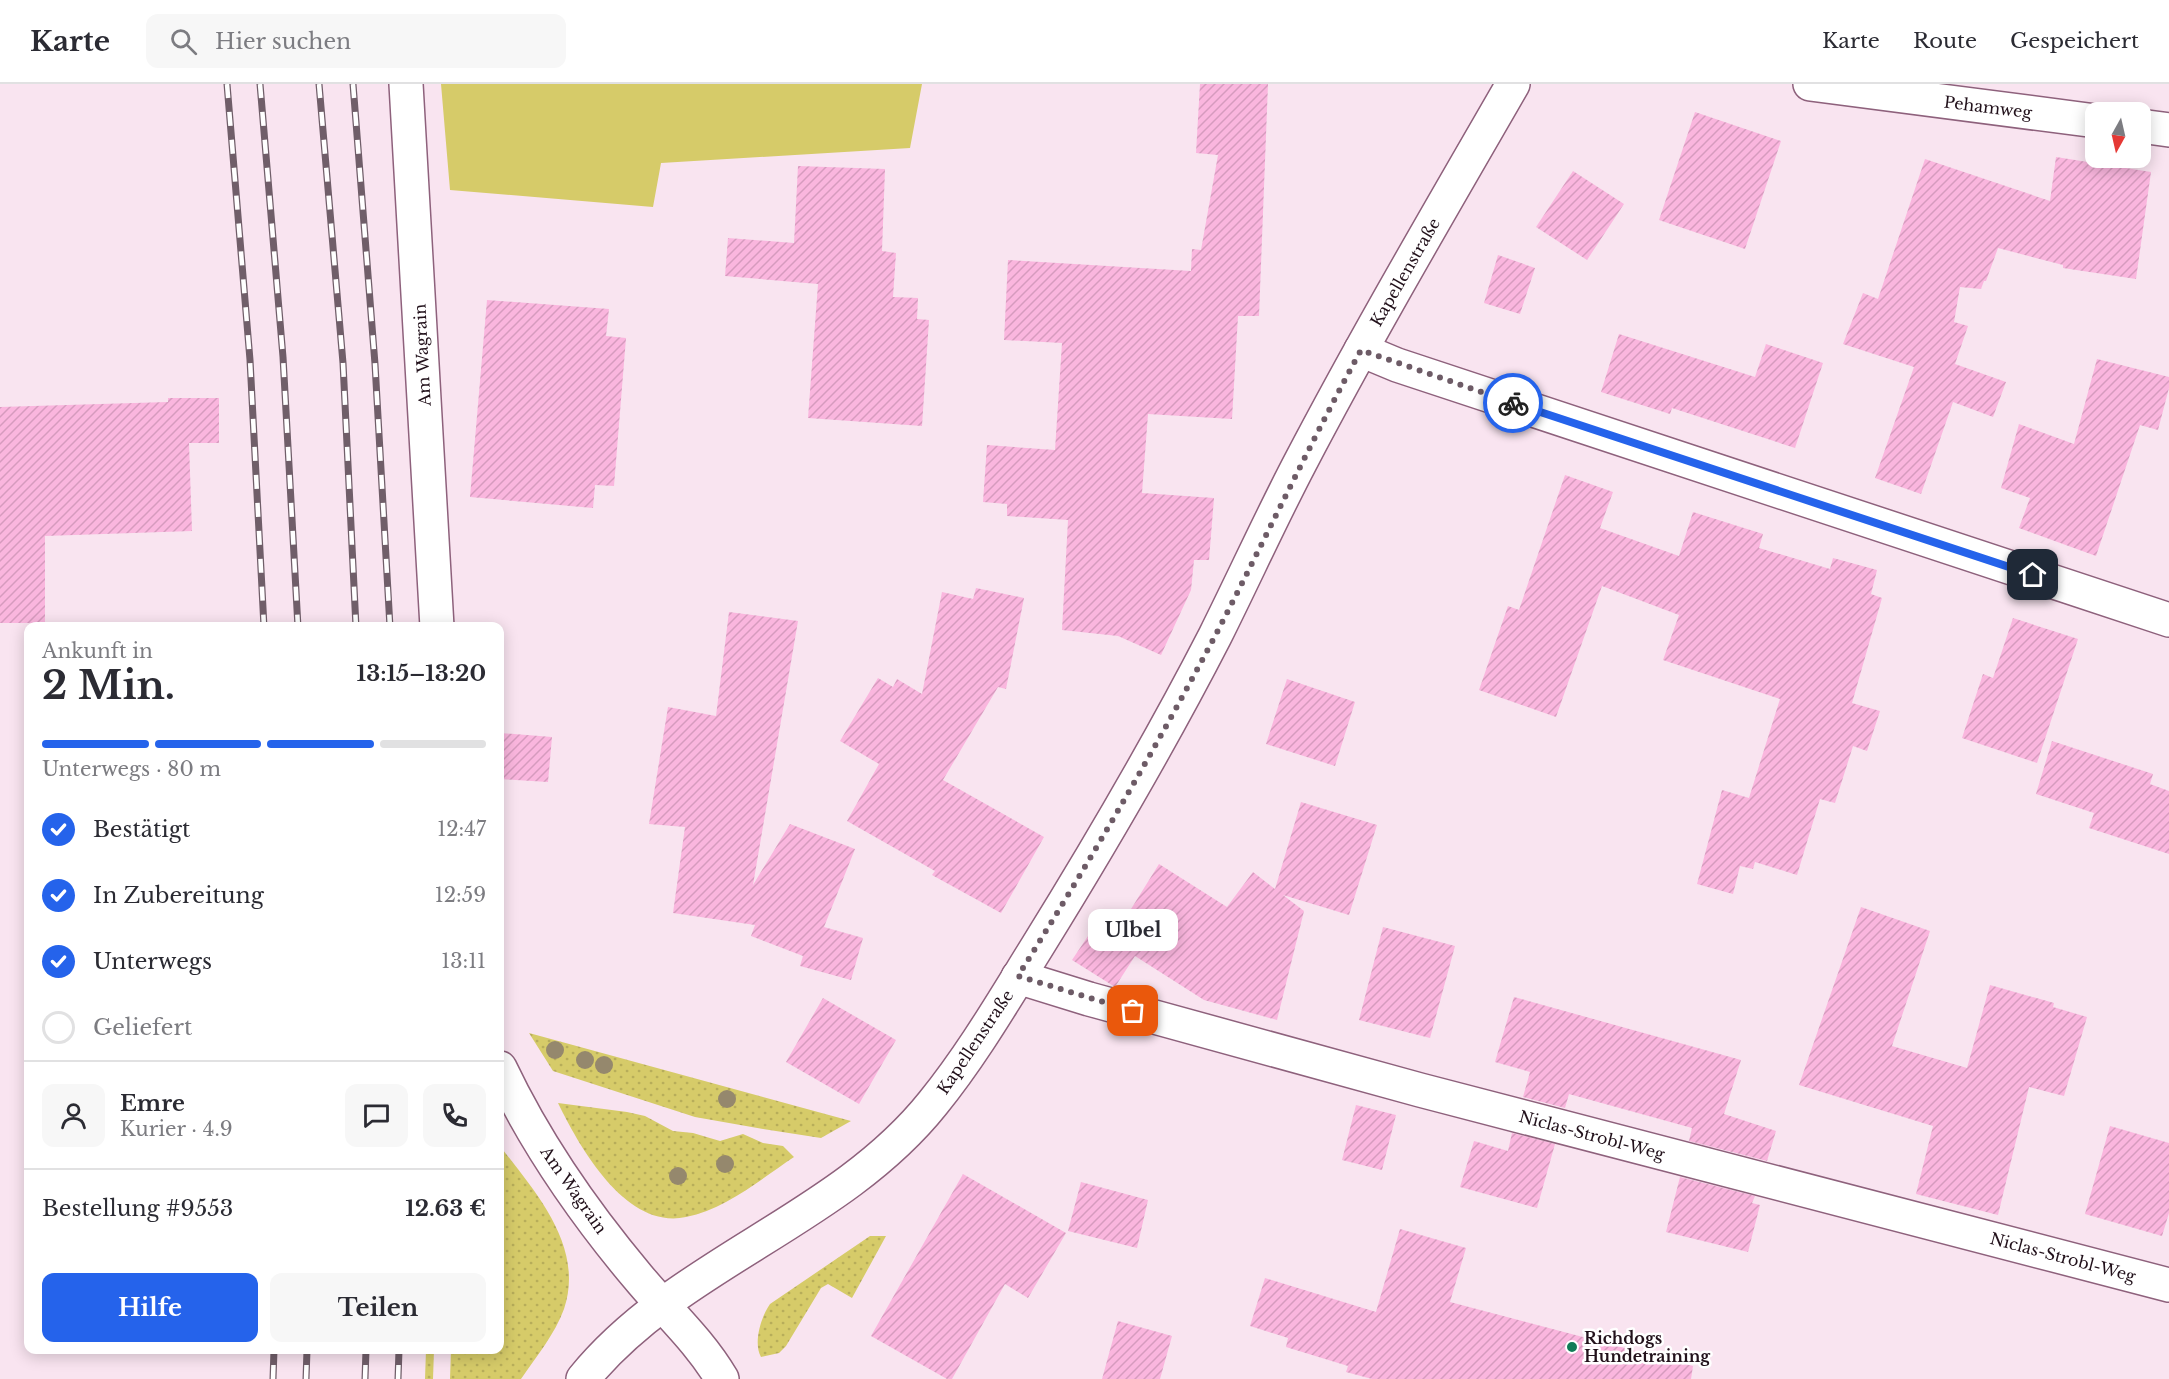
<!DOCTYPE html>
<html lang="de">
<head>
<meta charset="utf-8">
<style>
  :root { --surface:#fff; --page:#f7f7f7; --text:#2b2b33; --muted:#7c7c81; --line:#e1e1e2; --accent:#2563eb }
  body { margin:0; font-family:"Libre Baskerville",serif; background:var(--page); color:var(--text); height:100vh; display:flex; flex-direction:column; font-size:22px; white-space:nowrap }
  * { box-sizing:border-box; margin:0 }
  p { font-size:20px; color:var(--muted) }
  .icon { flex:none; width:33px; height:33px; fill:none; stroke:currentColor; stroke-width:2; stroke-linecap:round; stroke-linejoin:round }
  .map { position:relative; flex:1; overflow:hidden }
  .panel { position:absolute; left:24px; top:538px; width:480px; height:732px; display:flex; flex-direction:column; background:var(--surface); border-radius:12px; box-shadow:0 3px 15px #0003 }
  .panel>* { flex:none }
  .needle { width:39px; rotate:188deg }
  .buttons { position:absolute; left:2085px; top:18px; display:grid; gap:12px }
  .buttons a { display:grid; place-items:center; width:66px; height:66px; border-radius:12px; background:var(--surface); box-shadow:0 3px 15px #0003; font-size:30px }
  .pin { position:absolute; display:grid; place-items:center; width:51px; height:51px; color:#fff; margin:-26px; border-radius:12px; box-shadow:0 3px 9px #0006 }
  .courier { position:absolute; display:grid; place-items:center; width:60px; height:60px; margin:-30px; border:4px solid #2563eb; border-radius:50%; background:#fff; color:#222; box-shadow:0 2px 8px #0007 }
  .bubble { position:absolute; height:42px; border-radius:12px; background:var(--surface); box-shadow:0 3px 15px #0003; font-size:20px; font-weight:700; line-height:42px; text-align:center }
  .overview em { font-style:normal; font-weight:700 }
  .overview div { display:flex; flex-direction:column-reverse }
  .overview { display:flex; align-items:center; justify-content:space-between; height:102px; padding:0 18px }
  h1 { font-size:39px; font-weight:700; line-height:45px }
  .bar { display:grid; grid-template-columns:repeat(4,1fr); gap:9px 6px; align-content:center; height:72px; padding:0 18px }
  .bar i { height:8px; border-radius:4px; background:var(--line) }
  .bar .on { background:var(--accent) }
  .bar p { grid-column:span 4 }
  .line { display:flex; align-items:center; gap:15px; padding:0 18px; border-top:2px solid var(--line) }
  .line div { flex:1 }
  .round { display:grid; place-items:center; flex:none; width:63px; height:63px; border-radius:12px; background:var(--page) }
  ol { padding:0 18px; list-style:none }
  li { display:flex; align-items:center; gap:18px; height:66px }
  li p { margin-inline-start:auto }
  li .icon { padding:6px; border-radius:50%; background:var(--accent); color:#fff; stroke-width:4 }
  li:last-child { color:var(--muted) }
  li i { width:33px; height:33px; border:3px solid var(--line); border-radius:50% }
  .button { display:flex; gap:12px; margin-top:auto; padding:12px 18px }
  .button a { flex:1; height:69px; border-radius:12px; background:var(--accent); color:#fff; font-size:24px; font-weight:700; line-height:69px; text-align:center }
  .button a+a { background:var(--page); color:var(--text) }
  header { display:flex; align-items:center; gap:36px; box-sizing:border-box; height:84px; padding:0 30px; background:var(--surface); border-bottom:2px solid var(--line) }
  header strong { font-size:28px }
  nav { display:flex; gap:33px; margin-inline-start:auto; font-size:21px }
  .search { width:420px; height:54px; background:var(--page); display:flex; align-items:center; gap:15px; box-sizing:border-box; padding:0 21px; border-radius:12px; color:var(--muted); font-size:22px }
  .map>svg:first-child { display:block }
  .grass { fill:url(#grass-dots) }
  .garden { fill:#d6cb69 }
  .building { fill:url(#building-hatch) }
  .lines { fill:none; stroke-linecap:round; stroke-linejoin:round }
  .street-casing { stroke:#8e617c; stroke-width:36 }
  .secondary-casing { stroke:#8e617c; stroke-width:36 }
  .street { stroke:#fff; stroke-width:33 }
  .secondary { stroke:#fff; stroke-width:33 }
  .rail-casing { stroke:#705e69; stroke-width:7 }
  .rail { stroke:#fff; stroke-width:4.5; stroke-dasharray:14; stroke-linecap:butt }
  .tree { fill:#95886d }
  .done { stroke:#6d5b66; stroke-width:6; stroke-dasharray:0 10.8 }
  .route { stroke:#2563eb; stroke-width:8 }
  .poi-dot { fill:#107c57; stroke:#fff; stroke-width:2 }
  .labels { text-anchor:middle; stroke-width:5; stroke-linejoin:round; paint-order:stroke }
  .street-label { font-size:16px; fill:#22111b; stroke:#fff }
  .poi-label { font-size:16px; font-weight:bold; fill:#22111b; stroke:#fff; text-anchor:start }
</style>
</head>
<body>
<header>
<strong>Karte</strong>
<div class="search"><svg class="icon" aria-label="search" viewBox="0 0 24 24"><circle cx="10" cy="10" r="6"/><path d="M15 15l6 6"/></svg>Hier suchen</div>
<nav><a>Karte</a><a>Route</a><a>Gespeichert</a></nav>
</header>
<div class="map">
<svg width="2169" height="1295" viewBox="0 0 2169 1295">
  <defs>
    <pattern id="grass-dots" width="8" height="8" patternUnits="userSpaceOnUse" patternTransform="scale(1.5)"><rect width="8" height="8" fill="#d6cb69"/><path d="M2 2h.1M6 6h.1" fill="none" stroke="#b7ad5a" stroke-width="1.8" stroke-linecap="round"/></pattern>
    <pattern id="building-hatch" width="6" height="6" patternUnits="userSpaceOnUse" patternTransform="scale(1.5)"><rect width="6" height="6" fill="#fab6de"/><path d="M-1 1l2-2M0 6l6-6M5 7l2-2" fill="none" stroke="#d69bbe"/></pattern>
  </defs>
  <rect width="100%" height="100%" fill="#f9e4f0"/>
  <path class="grass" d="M529,949l322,88 -30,17 -58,-9 -68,-12 -142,-46z
    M558,1019l69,9 18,4 28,15 20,2 27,8 23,-7 20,9 20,3 11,11c-33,22 -68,52 -108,60 -60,13 -106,-69 -128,-114z
    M500,1062c35,46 85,100 64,163 -9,25 -28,48 -43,70h-71l1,-29h49z
    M870,1152h16l-34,62 -24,-14 -7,4 -35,58 -7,7 -18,4c-8,-14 0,-40 9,-53z
    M426,1266h8l-1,29h-8z"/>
  <path class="garden" d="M441,0h481l-12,64 -249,15 -8,44 -203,-17z"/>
  <path class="building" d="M1200,0h68l-9,232h-21l-6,103 -84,-5 -6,79 72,5 -5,62h-15l-3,30 -30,65 -43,-19 -56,-6 6,-110 -61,-4v-12l-24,-2 4,-57 68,5 7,-107 -58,-3 4,-80 183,11 1,-22 9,1 17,-95 -22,-2z
    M1695,28l86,29 -36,108 -86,-29z
    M2056,73l95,15 -15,107 -73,-11v-3l-65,-17 -12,33h-2l-3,8 -21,-2 -6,35 14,4 -13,38 51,18 -13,35 -40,-15 -32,92 -46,-16 39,-111 -71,-23 20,-51 15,6 47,-140 125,42z
    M798,82l87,3 -3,82 14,2 -3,44 25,1 -1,21 12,1 -7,106 -114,-8 10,-134 -93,-8 3,-38 66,5z
    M1573,87l51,33 -37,56 -51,-33z
    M1498,171l37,13 -15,46 -36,-11z
    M487,216l122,9 -3,27 20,2 -12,148 -19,-1 -2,23 -123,-11z
    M1619,250l136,43 11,-33 57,19 -28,85 -123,-40 -2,6 -69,-22z
    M2097,275l72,18v11l-11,42 -18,-5 -44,131 -77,-28 11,-30 -29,-10 18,-64 55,20z
    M168,314h51v45h-30l3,88 -147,5v87h-45v-216l168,-5z
    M1565,391l48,17 -13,36 79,28 14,-44 70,22 -4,14 71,21 3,-11 44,12 -6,24 11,4 -30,105 28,8 -13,40 -14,-5 -18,57 -15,-4 -23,76 -42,-13 -2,7 -13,-3 -7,28 -36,-10 25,-94 27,8 31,-99 -117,-39 16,-45 -77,-29 -46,131 -77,-27 29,-84 11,4z
    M976,504l48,10 -18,91 -8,-2 -55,93 101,57 -43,76 -69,-38 3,-4 -88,-50 32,-57 -39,-23 38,-63 15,9 4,-8 25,15 20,-102 31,7z
    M729,528l69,9 -45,264 37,-61 65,25 -31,78 39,11 -12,42 -51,-14 3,-10 -52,-20 4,-11 -82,-12 12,-86 -36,-3 19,-117 48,9z
    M2013,534l65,21 -41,124 -75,-25 21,-64 10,4z
    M1287,595l68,23 -20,64 -69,-22z
    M500,649l52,4 -4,45 -48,-3z
    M2052,657l101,33 -3,10 19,7v63l-80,-26 5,-15 -58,-19z
    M1301,718l76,23 -28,90 -66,-20 21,16 -27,109 -73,-20 -69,-44 -20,31 -43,-27 28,-42 18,12 41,-66 68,43 26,-35 22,17z
    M1861,823l69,24 -38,115 75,22 23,-83 64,18 -1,4 34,10 -23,79 -35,-9 -31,128 -82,-21 17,-68 -134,-41z
    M1383,843l72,19 -25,92 -71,-18z
    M1514,913l227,63 -17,54 52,17 -9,30 -78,-20 3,-13 -123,-34 -4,14 -42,-11 7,-25 -35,-10z
    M823,914l73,42 -37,64 -73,-42z
    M1356,1021l40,10 -14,55 -40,-10z
    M2110,1042l59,17v70l-7,23 -77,-22z
    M1512,1049l43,11 -18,64 -77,-21 14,-46 34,10z
    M963,1090l103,59 -38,65 -23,-14 -53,95h-5l-76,-43z
    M1680,1093l75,19 -3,7 8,2 -12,47 -82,-20z
    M1081,1098l67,18 -11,48 -69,-17z
    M1400,1145l66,19 -16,54 243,64 -2,13h-319l-26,-7 2,-6 -62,-19 2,-9 -38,-12 15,-48 111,34z
    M1118,1237l54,15 -12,43h-58z"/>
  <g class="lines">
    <defs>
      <path id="street" d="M406,0l31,543
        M1810,0l286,37
        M2140,42l29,4
        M1361,266l36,15 772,255
        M1018,893l71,22 331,91 749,195
        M500,984c35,74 85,146 138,209 28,34 61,63 84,102"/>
      <path id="secondary" d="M583,1295c95,-117 255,-157 350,-276 39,-48 71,-103 104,-156 62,-100 124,-206 178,-311 29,-58 56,-118 86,-175 67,-128 140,-252 212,-377"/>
    </defs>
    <use href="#street" class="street-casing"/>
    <use href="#secondary" class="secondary-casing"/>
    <use href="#street" class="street"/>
    <use href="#secondary" class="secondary"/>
    <defs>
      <path id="rail" d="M227,0l23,276 14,267
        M260,0l23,273 15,270
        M319,0l24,279 13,264
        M353,0l22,280 15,263
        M273,1295l1,-29
        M306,1295l1,-29
        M365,1295l1,-29
        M398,1295l1,-29"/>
    </defs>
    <use href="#rail" class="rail-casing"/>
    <use href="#rail" class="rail"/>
  </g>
  <g class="tree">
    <circle cx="555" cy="966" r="9"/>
    <circle cx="585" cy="976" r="9"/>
    <circle cx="604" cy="981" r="9"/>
    <circle cx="727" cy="1015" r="9"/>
    <circle cx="725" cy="1080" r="9"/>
    <circle cx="678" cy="1092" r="9"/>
  </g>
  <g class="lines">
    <path class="done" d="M1133,927l-115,-35c69,-110 135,-223 196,-338 50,-96 95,-193 147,-288l152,53"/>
    <path class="route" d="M1513,319l520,172"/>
  </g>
  <circle class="poi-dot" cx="1572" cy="1263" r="6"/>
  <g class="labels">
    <g class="street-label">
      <text transform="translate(1988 23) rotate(7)" y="6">Pehamweg</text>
      <text transform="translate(1405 188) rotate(-60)" y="6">Kapellenstraße</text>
      <text transform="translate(422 271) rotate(-93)" y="6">Am Wagrain</text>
      <text transform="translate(975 958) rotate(-56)" y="6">Kapellenstraße</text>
      <text transform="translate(1592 1051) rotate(15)" y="6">Niclas-Strobl-Weg</text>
      <text transform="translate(574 1106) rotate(55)" y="6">Am Wagrain</text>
      <text transform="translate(2063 1173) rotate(15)" y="6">Niclas-Strobl-Weg</text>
    </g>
    <g class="poi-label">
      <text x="1584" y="1260">Richdogs<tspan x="1584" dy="18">Hundetraining</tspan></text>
    </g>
  </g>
</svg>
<div class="buttons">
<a><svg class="needle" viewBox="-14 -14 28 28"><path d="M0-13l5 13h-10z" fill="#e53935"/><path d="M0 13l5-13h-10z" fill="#7c7c81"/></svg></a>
</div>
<div class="pin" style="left:1133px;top:927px;background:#ea580c"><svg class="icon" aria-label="bag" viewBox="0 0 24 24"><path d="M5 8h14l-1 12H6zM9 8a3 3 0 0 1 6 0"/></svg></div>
<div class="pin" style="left:2033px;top:491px;background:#1f2937"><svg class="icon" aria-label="home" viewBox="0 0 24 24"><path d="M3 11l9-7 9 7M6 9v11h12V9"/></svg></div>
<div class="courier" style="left:1513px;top:319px"><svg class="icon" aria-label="bike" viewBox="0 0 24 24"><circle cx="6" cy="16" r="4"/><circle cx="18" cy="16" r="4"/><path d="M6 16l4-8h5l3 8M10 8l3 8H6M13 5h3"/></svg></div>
<div class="bubble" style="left:1088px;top:825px;width:90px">Ulbel</div>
<section class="panel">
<div class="overview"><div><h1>2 Min.</h1><p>Ankunft in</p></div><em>13:15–13:20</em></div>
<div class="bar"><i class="on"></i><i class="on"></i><i class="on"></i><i></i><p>Unterwegs · 80 m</p></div>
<ol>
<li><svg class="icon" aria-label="check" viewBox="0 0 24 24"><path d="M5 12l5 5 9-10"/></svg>Bestätigt<p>12:47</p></li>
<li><svg class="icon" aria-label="check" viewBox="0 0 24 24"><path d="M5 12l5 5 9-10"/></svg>In Zubereitung<p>12:59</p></li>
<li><svg class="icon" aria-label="check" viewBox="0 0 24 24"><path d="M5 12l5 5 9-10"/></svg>Unterwegs<p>13:11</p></li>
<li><i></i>Geliefert</li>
</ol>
<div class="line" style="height:108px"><a class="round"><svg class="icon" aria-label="person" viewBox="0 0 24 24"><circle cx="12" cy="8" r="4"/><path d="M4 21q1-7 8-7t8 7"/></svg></a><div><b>Emre</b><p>Kurier · 4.9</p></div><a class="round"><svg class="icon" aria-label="chat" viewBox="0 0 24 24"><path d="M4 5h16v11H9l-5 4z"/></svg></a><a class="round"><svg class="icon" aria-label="phone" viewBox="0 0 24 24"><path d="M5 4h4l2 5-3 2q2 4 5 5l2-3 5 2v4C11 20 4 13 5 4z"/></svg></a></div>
<div class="line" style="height:78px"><div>Bestellung #9553</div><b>12.63 €</b></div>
<div class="button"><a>Hilfe</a><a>Teilen</a></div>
</section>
</div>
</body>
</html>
